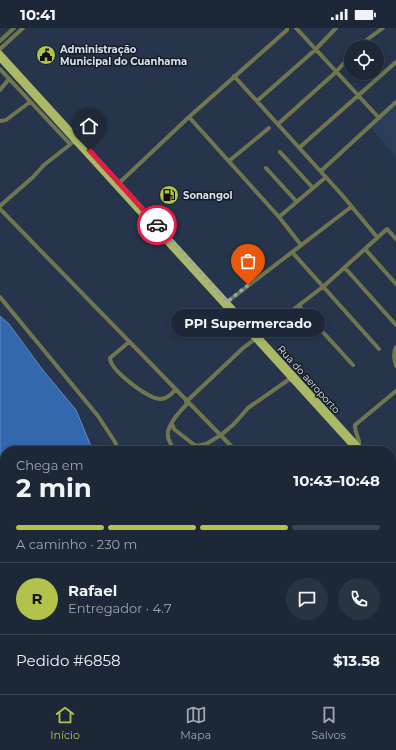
<!DOCTYPE html>
<html lang="pt">
<head>
<meta charset="utf-8">
<style>
  :root { --surface:#1c2838; --page:#293443; --text:#f1f3f6; --muted:#a0a6ae; --line:#3a4453; --accent:#b3c24b }
  body { margin:0; font-family:Montserrat,sans-serif; background:var(--page); color:var(--text); height:100vh; display:flex; flex-direction:column; font-size:15px; white-space:nowrap }
  * { box-sizing:border-box; margin:0 }
  p { font-size:13px; color:var(--muted) }
  .icon { flex:none; width:22px; height:22px; fill:none; stroke:currentColor; stroke-width:2; stroke-linecap:round; stroke-linejoin:round }
  .map { position:relative; flex:1; overflow:hidden }
  .panel { position:absolute; left:0px; top:418px; width:396px; height:248px; display:flex; flex-direction:column; background:var(--surface); border-radius:16px 16px 0 0; box-shadow:0 2px 6px #0003,0 0 0 1px var(--line) }
  .panel>* { flex:none }
  .controls { position:absolute; left:344px; top:12px; display:grid; gap:8px }
  .controls a { display:grid; place-items:center; width:40px; height:40px; border-radius:50%; background:var(--surface); box-shadow:0 2px 6px #0003,0 0 0 1px var(--line); font-size:20px }
  .pin { position:absolute; display:grid; place-items:center; width:34px; height:34px; color:#fff; margin:-41px -17px; border-radius:50% 50% 50% 0; rotate:-45deg; box-shadow:0 0 4px #0007 }
  .pin .icon { rotate:45deg }
  .courier { position:absolute; display:grid; place-items:center; width:40px; height:40px; margin:-20px; border:3px solid #e11d48; border-radius:50%; background:#fff; color:#222; box-shadow:0 1px 5px #0007 }
  .bubble { position:absolute; height:28px; border-radius:14px; background:var(--surface); box-shadow:0 2px 6px #0003,0 0 0 1px var(--line); font-size:13px; font-weight:700; line-height:28px; text-align:center }
  .headline em { font-style:normal; font-weight:700 }
  .headline div { display:flex; flex-direction:column-reverse }
  .headline { display:flex; align-items:center; justify-content:space-between; height:68px; padding:0 16px }
  h1 { font-size:26px; font-weight:700; line-height:30px }
  .bar { display:grid; grid-template-columns:repeat(4,1fr); gap:6px 4px; align-content:center; height:48px; padding:0 16px }
  .bar i { height:5px; border-radius:3px; background:var(--line) }
  .bar .on { background:var(--accent) }
  .bar p { grid-column:span 4 }
  .line { display:flex; align-items:center; gap:10px; padding:0 16px; border-top:1px solid var(--line) }
  .line div { flex:1 }
  .round { display:grid; place-items:center; flex:none; width:42px; height:42px; border-radius:21px; background:var(--page) }
  .status { display:flex; justify-content:space-between; align-items:center; height:28px; padding:0 20px; background:var(--surface); direction:ltr }
  .status svg { height:11px; fill:currentColor }
  .tabs { display:flex; justify-content:space-around; align-items:center; height:56px; border-top:1px solid var(--line); background:var(--surface); font-size:11px; color:var(--muted) }
  .tabs a { display:grid; justify-items:center; gap:2px }
  .tabs .on { color:var(--accent) }
  .map>svg:first-child { display:block }
  .built { fill:#2a3e59 }
  .water { fill:#3367ae; stroke:#648bc1 }
  .lines { fill:none; stroke-linecap:round; stroke-linejoin:round }
  .minor { stroke:#707750; stroke-width:4 }
  .major { stroke:#abb866; stroke-width:5 }
  .done { stroke:#98a4b4; stroke-width:4; stroke-dasharray:0 7.2 }
  .route { stroke:#e11d48; stroke-width:5 }
  .labels { text-anchor:middle; stroke-width:3; stroke-linejoin:round; paint-order:stroke }
  .poi-label { font-size:10px; font-weight:bold; fill:#d6e0ed; stroke:#161d26; text-anchor:start }
  .street-label { font-size:10px; fill:#d6e0ed; stroke:#161d26 }
</style>
</head>
<body>
<div class="status"><b>10:41</b><svg viewBox="0 0 49 12"><path d="M0 12V9h3v3zM5 12V6h3v6zM10 12V3h3v9zM15 12V0h3v12zM26 1h20v11H26zM47 4h2v5h-2z"/></svg></div>
<div class="map">
<svg width="396" height="666" viewBox="0 0 396 666">
  <rect width="100%" height="100%" fill="#26354b"/>
  <path class="built" d="M396,77v52l-25,-29z"/>
  <path class="water" d="M0,288l9,8 33,45 34,41 17,41h-88v238h104v5h-109z"/>
  <g class="lines">
    <path class="minor" d="M296,0l83,90
      M0,13l14,-13
      M357,19l26,-19
      M0,21l23,-21
      M0,41l70,75
      M234,48l108,119 35,42
      M0,62l9,-11
      M257,73l58,-51 21,-22
      M189,89l90,100 22,28
      M0,93l6,-1 24,-18
      M278,96l58,-52 15,-17
      M299,120l97,-86
      M280,124l33,36
      M229,133l40,-33
      M266,140l30,33
      M321,143l75,-69
      M118,156l71,-67 98,-87v-2
      M0,178l33,-29 11,-12 28,-22
      M0,181l236,242
      M279,189l47,-40
      M365,221l31,35
      M292,224l87,97
      M345,240l51,57
      M0,269l98,119 17,26 4,9
      M227,274l124,-95
      M299,278l54,59
      M129,314l-19,16c0,12 37,40 50,41 7,0 11,-4 15,-9
      M396,319c-3,7 -2,12 0,19
      M186,374l56,-53 82,-63 63,-57 9,10
      M172,396l2,5 19,15 4,2 9,-2 15,-9 13,-11 14,-16 43,-30
      M358,420c4,-9 -4,-14 -3,-23l41,-34
      M175,423c-3,-5 -7,-10 -7,-15 -2,-10 13,-26 20,-33
      M391,573l5,-5
      M391,580l5,5
      M391,643l5,-24
      M391,650l3,8 1,8
      M272,661l2,5
      M339,661l1,5
      M376,661l7,5
      M128,666v-5"/>
    <path class="major" d="M0,25l363,398
      M0,31l357,392
      M391,454l5,6
      M391,460l5,6"/>
  </g>
  <g class="lines">
    <path class="done" d="M157,197l70,77 21,-17"/>
    <path class="route" d="M89,122l68,75"/>
  </g>
  <defs>
    <symbol id="civic-disc" viewBox="-11 -11 22 22"><circle r="9.5" fill="#b3c24b" stroke="#161d26"/><path d="M-.6-6.5H3V-4.5H.6V-3L4-1V1h2V6H-6V1h2V-1L-.6-3ZM-1.2 2.5V6h2.4V2.5Z" fill="#111"/></symbol>
    <symbol id="fuel-disc" viewBox="-11 -11 22 22"><circle r="9.5" fill="#b3c24b" stroke="#161d26"/><path d="M-5.5-6h7V0h2V4h1.3V-2.5L3-4.5l.8-.8L6-3V5H2.5V1h-1V6h-7ZM-4.2-4.7v3.2H.2V-4.7Z" fill="#111"/></symbol>
  </defs>
  <g fill-rule="evenodd">
    <use href="#civic-disc" x="35" y="16" width="22" height="22"/>
    <use href="#fuel-disc" x="158" y="156" width="22" height="22"/>
  </g>
  <g class="labels">
    <g class="poi-label">
      <text x="60" y="25">Administração<tspan x="60" dy="12">Municipal do Cuanhama</tspan></text>
      <text x="183" y="171">Sonangol</text>
    </g>
    <g class="street-label">
      <text transform="translate(309 351) rotate(48)" y="4">Rua do aeroporto</text>
    </g>
  </g>
</svg>
<div class="controls">
<a><svg class="icon" aria-label="locate" viewBox="0 0 24 24"><circle cx="12" cy="12" r="6"/><path d="M12 2v4M12 18v4M2 12h4M18 12h4"/></svg></a>
</div>
<div class="pin" style="left:248px;top:257px;background:#ea580c"><svg class="icon" aria-label="bag" viewBox="0 0 24 24"><path d="M5 8h14l-1 12H6zM9 8a3 3 0 0 1 6 0"/></svg></div>
<div class="pin" style="left:89px;top:122px;background:#1f2937"><svg class="icon" aria-label="home" viewBox="0 0 24 24"><path d="M3 11l9-7 9 7M6 9v11h12V9"/></svg></div>
<div class="courier" style="left:157px;top:197px"><svg class="icon" aria-label="car" viewBox="0 0 24 24"><path d="M5 17H2v-5l4-1 3-4h7l3 4 3 1v5h-3M9 17h6M6 11h13"/><circle cx="7" cy="17" r="2"/><circle cx="17" cy="17" r="2"/></svg></div>
<div class="bubble" style="left:171px;top:281px;width:154px">PPI Supermercado</div>
<section class="panel">
<div class="headline"><div><h1>2 min</h1><p>Chega em</p></div><em>10:43–10:48</em></div>
<div class="bar"><i class="on"></i><i class="on"></i><i class="on"></i><i></i><p>A caminho · 230 m</p></div>
<div class="line" style="height:72px"><b class="round" style="background:var(--accent);color:#111">R</b><div><b>Rafael</b><p>Entregador · 4.7</p></div><a class="round"><svg class="icon" aria-label="chat" viewBox="0 0 24 24"><path d="M4 5h16v11H9l-5 4z"/></svg></a><a class="round"><svg class="icon" aria-label="phone" viewBox="0 0 24 24"><path d="M5 4h4l2 5-3 2q2 4 5 5l2-3 5 2v4C11 20 4 13 5 4z"/></svg></a></div>
<div class="line" style="height:52px"><div>Pedido #6858</div><b>$13.58</b></div>
</section>
</div>
<nav class="tabs">
<a class="on"><svg class="icon" aria-label="home" viewBox="0 0 24 24"><path d="M3 11l9-7 9 7M6 9v11h12V9"/></svg>Início</a>
<a><svg class="icon" aria-label="map" viewBox="0 0 24 24"><path d="M3 6l6-2 6 2 6-2v14l-6 2-6-2-6 2zM9 4v14M15 6v14"/></svg>Mapa</a>
<a><svg class="icon" aria-label="saved" viewBox="0 0 24 24"><path d="M7 4h10v16l-5-4-5 4z"/></svg>Salvos</a>
</nav>
</body>
</html>
